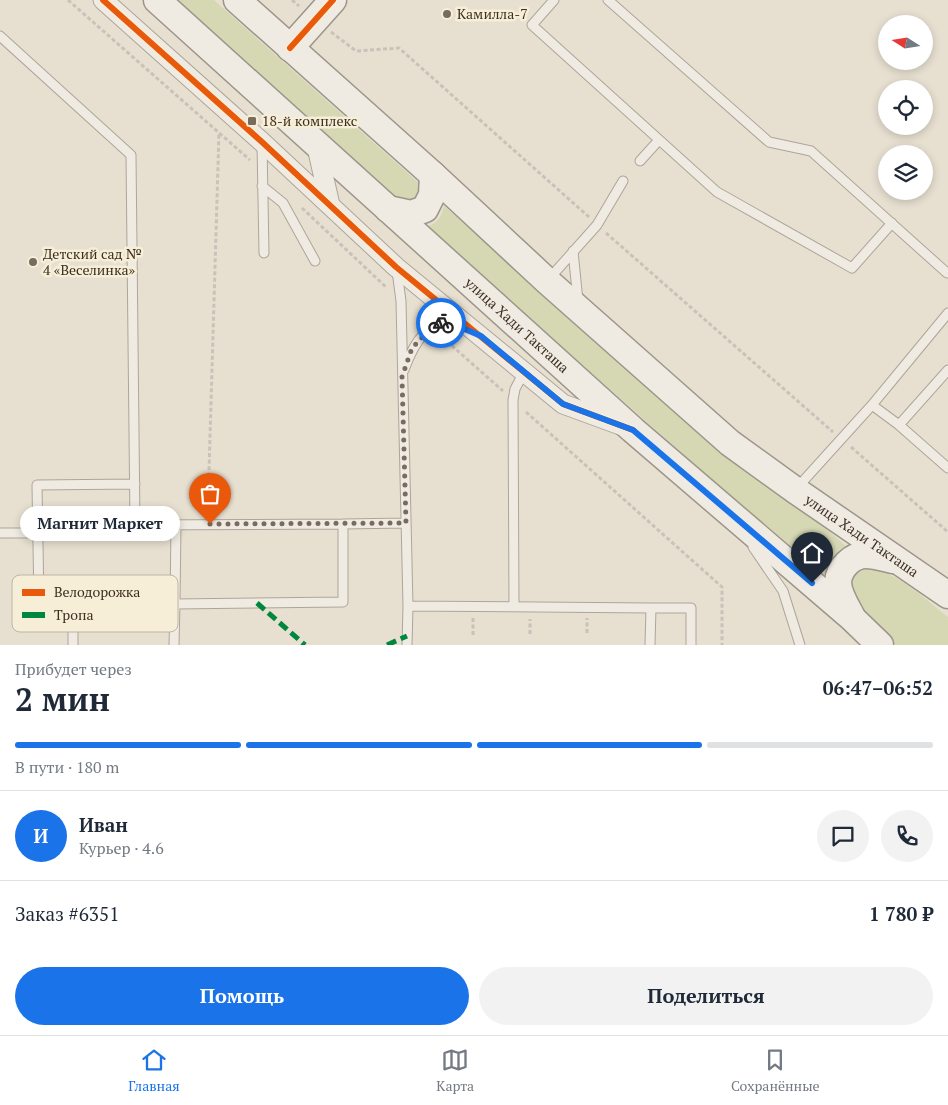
<!DOCTYPE html>
<html lang="ru">
<head>
<meta charset="utf-8">
<style>
  :root { --surface:#fff; --page:#f2f2f3; --text:#1f2937; --muted:#747a83; --line:#e0e1e3; --accent:#1a73e8 }
  body { margin:0; font-family:"PT Serif",serif; background:var(--page); color:var(--text); height:100vh; display:flex; flex-direction:column; font-size:19px; white-space:nowrap }
  * { box-sizing:border-box; margin:0 }
  p { font-size:16px; color:var(--muted) }
  .icon { flex:none; width:28px; height:28px; fill:none; stroke:currentColor; stroke-width:2; stroke-linecap:round; stroke-linejoin:round }
  .map { position:relative; height:645px; overflow:hidden }
  .drawer { display:flex; flex-direction:column; background:var(--surface); flex:1 }
  .drawer>* { flex:none }
  .needle { width:32px; rotate:282deg }
  .fabs { position:absolute; left:878px; top:15px; display:grid; gap:10px }
  .fabs a { display:grid; place-items:center; width:55px; height:55px; border-radius:50%; background:var(--surface); box-shadow:0 2px 8px #0003; font-size:25px }
  .pin { position:absolute; display:grid; place-items:center; width:42px; height:42px; color:#fff; margin:-51px -21px; border-radius:50% 50% 50% 0; rotate:-45deg; box-shadow:0 0 5px #0007 }
  .pin .icon { rotate:45deg }
  .courier { position:absolute; display:grid; place-items:center; width:50px; height:50px; margin:-25px; border:4px solid #1a73e8; border-radius:50%; background:#fff; color:#222; box-shadow:0 1px 6px #0007 }
  .bubble { position:absolute; height:35px; border-radius:18px; background:var(--surface); box-shadow:0 2px 8px #0003; font-size:16px; font-weight:700; line-height:35px; text-align:center }
  .headline em { font-style:normal; font-weight:700 }
  .headline div { display:flex; flex-direction:column-reverse }
  .headline { display:flex; align-items:center; justify-content:space-between; height:85px; padding:0 15px }
  h1 { font-size:32px; font-weight:700; line-height:38px }
  .bar { display:grid; grid-template-columns:repeat(4,1fr); gap:8px 5px; align-content:center; height:60px; padding:0 15px }
  .bar i { height:6px; border-radius:4px; background:var(--line) }
  .bar .current { background:var(--accent) }
  .bar p { grid-column:span 4 }
  .line { display:flex; align-items:center; gap:12px; padding:0 15px; border-top:1px solid var(--line) }
  .line div { flex:1 }
  .round { display:grid; place-items:center; flex:none; width:52px; height:52px; border-radius:26px; background:var(--page) }
  .action { display:flex; gap:10px; margin-top:auto; padding:10px 15px }
  .action a { flex:1; height:58px; border-radius:30px; background:var(--accent); color:#fff; font-size:20px; font-weight:700; line-height:58px; text-align:center }
  .action a+a { background:var(--page); color:var(--text) }
  .menu { display:flex; justify-content:space-around; align-items:center; height:70px; border-top:1px solid var(--line); background:var(--surface); font-size:14px; color:var(--muted) }
  .menu a { display:grid; justify-items:center; gap:2px }
  .menu .current { color:var(--accent) }
  .map>svg:first-child { display:block }
  .green { fill:#d6d7b3 }
  .lines { fill:none; stroke-linecap:round; stroke-linejoin:round }
  .lane-casing { stroke:#ada599; stroke-width:11 }
  .street-casing { stroke:#ada599; stroke-width:21 }
  .secondary-casing { stroke:#9c958a; stroke-width:29 }
  .path { stroke:#c8c2b9; stroke-width:3; stroke-dasharray:4 2.5; stroke-linecap:butt }
  .lane { stroke:#efebe3; stroke-width:9 }
  .street { stroke:#efebe3; stroke-width:19 }
  .secondary { stroke:#efebe3; stroke-width:26 }
  .quiet { stroke:#00873e; stroke-width:5; stroke-dasharray:10 5; stroke-linecap:butt }
  .cycleway-casing { stroke:#f7eed8; stroke-width:9 }
  .cycleway { stroke:#e8590c; stroke-width:6 }
  .done { stroke:#786c5e; stroke-width:5; stroke-dasharray:0 9 }
  .route { stroke:#1a73e8; stroke-width:6 }
  .poi-dot { fill:#786c5e; stroke:#f7eed8; stroke-width:2 }
  .labels { text-anchor:middle; stroke-width:5; stroke-linejoin:round; paint-order:stroke }
  .poi-label { font-size:14px; fill:#3d2e20; stroke:#f7eed8; text-anchor:start }
  .street-label { font-size:14px; fill:#3d2e20; stroke:#f7eed8 }
  .key { fill:#f7eed8; stroke:#bfb4a1; stroke-width:1 }
  .key-label { font-size:14px; fill:#3d2e20 }
</style>
</head>
<body>
<div class="map">
<svg width="948" height="645" viewBox="0 0 948 645">
  <rect width="100%" height="100%" fill="#e7e0d1"/>
  <path class="green" d="M173,0h41l206,184v8l-5,9h-18z
    M444,206l282,247 85,62 39,35 -24,30 -400,-353c11,-3 16,-11 18,-21z
    M869,568c28,4 57,32 79,49v28h-52c-16,-16 -74,-63 -27,-77z"/>
  <g class="lines">
    <defs>
      <path id="lane" d="M554,0l-22,25 185,167 135,76 40,-45
        M608,0l161,142 42,9 136,122
        M0,36l131,119 4,370 208,-1v78l-168,2 -1,41
        M262,144l2,109
        M640,161l19,-21
        M262,186l21,17 32,58
        M573,251l5,50
        M397,271l4,30 7,305 -1,39
        M548,280l49,-55 26,-44
        M404,370c9,-25 25,-57 57,-43
        M872,405l27,20 49,-55
        M899,425l49,43
        M796,489l76,-84 76,-92
        M343,524l63,-1
        M0,533h38
        M753,547l30,44 17,54
        M175,604l1,-79
        M408,606l243,2 -1,37
        M514,607l-1,-207 2,-11 9,-17
        M651,608h40v37
        M73,645v-41h-34l-2,-119 98,-1"/>
      <path id="street" d="M103,0l159,142 134,125 167,137 60,22
        M316,143l14,62"/>
      <g id="secondary">
        <path id="s1" d="M157,0l476,430 219,188 28,27"/>
        <path id="s2" d="M237,0l196,175 114,106 183,162 65,47 153,105"/>
        <path d="M290,48l43,-48"/>
        <path d="M388,209l23,5 14,-5 7,-14 1,-20"/>
        <path d="M851,615c-5,-9 -13,-22 -13,-33 1,-14 14,-27 28,-27 9,0 18,3 27,5"/>
      </g>
    </defs>
    <use href="#lane" class="lane-casing"/>
    <use href="#street" class="street-casing"/>
    <use href="#secondary" class="secondary-casing"/>
    <path class="path" d="M68,0l182,160
      M292,0l7,6
      M331,32l25,19 43,-3 190,169
      M302,208l85,80
      M606,233l227,199
      M442,337l61,54
      M526,412l196,175v58
      M851,447l97,85
      M201,513l7,-8 11,-373
      M473,618v17
      M587,633v-15
      M530,634v-15"/>
    <use href="#lane" class="lane"/>
    <use href="#street" class="street"/>
    <use href="#secondary" class="secondary"/>
    <path class="quiet" d="M257,603l48,42
      M387,645l20,-9"/>
    <defs>
      <path id="cycleway" d="M103,0l159,142 134,125 167,137 70,26
        M290,48l43,-48"/>
    </defs>
    <use href="#cycleway" class="cycleway-casing"/>
    <use href="#cycleway" class="cycleway"/>
  </g>
  <g class="lines">
    <path class="done" d="M210,524l196,-1 -4,-146 10,-29 20,-21 9,-4"/>
    <path class="route" d="M441,323l12,1 28,12 82,68 70,26 179,153"/>
  </g>
  <g class="poi-dot">
    <circle cx="447" cy="14" r="5"/>
    <rect x="247" y="116" width="10" height="10" rx="2.5"/>
    <circle cx="33" cy="262" r="5"/>
  </g>
  <g class="labels">
    <g class="poi-label">
      <text x="457" y="19">Камилла-7</text>
      <text x="262" y="126">18-й комплекс</text>
      <text x="43" y="259">Детский сад №<tspan x="43" dy="16">4 «Веселинка»</tspan></text>
    </g>
    <g class="street-label">
      <text dy="5" stroke="none"><textPath href="#s1" startOffset="485">улица Хади Такташа</textPath></text>
      <text dy="5" stroke="none"><textPath href="#s2" startOffset="824">улица Хади Такташа</textPath></text>
    </g>
  </g>
  <rect x="12" y="575" width="166" height="57" rx="8" class="key"/>
  <rect x="22" y="589" width="23" height="7" fill="#e8590c"/>
  <rect x="22" y="612" width="23" height="6" fill="#00873e"/>
  <g class="key-label">
    <text x="54" y="597">Велодорожка</text>
    <text x="54" y="620">Тропа</text>
  </g>
</svg>
<div class="fabs">
<a><svg class="needle" viewBox="-14 -14 28 28"><path d="M0-13l5 13h-10z" fill="#e53935"/><path d="M0 13l5-13h-10z" fill="#747a83"/></svg></a>
<a><svg class="icon" aria-label="locate" viewBox="0 0 24 24"><circle cx="12" cy="12" r="6"/><path d="M12 2v4M12 18v4M2 12h4M18 12h4"/></svg></a>
<a><svg class="icon" aria-label="layers" viewBox="0 0 24 24"><path d="M12 4l9 5-9 5-9-5zM3 14l9 5 9-5"/></svg></a>
</div>
<div class="pin" style="left:210px;top:524px;background:#ea580c"><svg class="icon" aria-label="bag" viewBox="0 0 24 24"><path d="M5 8h14l-1 12H6zM9 8a3 3 0 0 1 6 0"/></svg></div>
<div class="pin" style="left:812px;top:583px;background:#1f2937"><svg class="icon" aria-label="home" viewBox="0 0 24 24"><path d="M3 11l9-7 9 7M6 9v11h12V9"/></svg></div>
<div class="courier" style="left:441px;top:323px"><svg class="icon" aria-label="bike" viewBox="0 0 24 24"><circle cx="6" cy="16" r="4"/><circle cx="18" cy="16" r="4"/><path d="M6 16l4-8h5l3 8M10 8l3 8H6M13 5h3"/></svg></div>
<div class="bubble" style="left:20px;top:506px;width:160px">Магнит Маркет</div>
</div>
<section class="drawer">
<div class="headline"><div><h1>2 мин</h1><p>Прибудет через</p></div><em>06:47–06:52</em></div>
<div class="bar"><i class="current"></i><i class="current"></i><i class="current"></i><i></i><p>В пути · 180 m</p></div>
<div class="line" style="height:90px"><b class="round" style="background:var(--accent);color:#fff">И</b><div><b>Иван</b><p>Курьер · 4.6</p></div><a class="round"><svg class="icon" aria-label="chat" viewBox="0 0 24 24"><path d="M4 5h16v11H9l-5 4z"/></svg></a><a class="round"><svg class="icon" aria-label="phone" viewBox="0 0 24 24"><path d="M5 4h4l2 5-3 2q2 4 5 5l2-3 5 2v4C11 20 4 13 5 4z"/></svg></a></div>
<div class="line" style="height:65px"><div>Заказ #6351</div><b>1 780 ₽</b></div>
<div class="action"><a>Помощь</a><a>Поделиться</a></div>
</section>
<nav class="menu">
<a class="current"><svg class="icon" aria-label="home" viewBox="0 0 24 24"><path d="M3 11l9-7 9 7M6 9v11h12V9"/></svg>Главная</a>
<a><svg class="icon" aria-label="map" viewBox="0 0 24 24"><path d="M3 6l6-2 6 2 6-2v14l-6 2-6-2-6 2zM9 4v14M15 6v14"/></svg>Карта</a>
<a><svg class="icon" aria-label="saved" viewBox="0 0 24 24"><path d="M7 4h10v16l-5-4-5 4z"/></svg>Сохранённые</a>
</nav>
</body>
</html>
